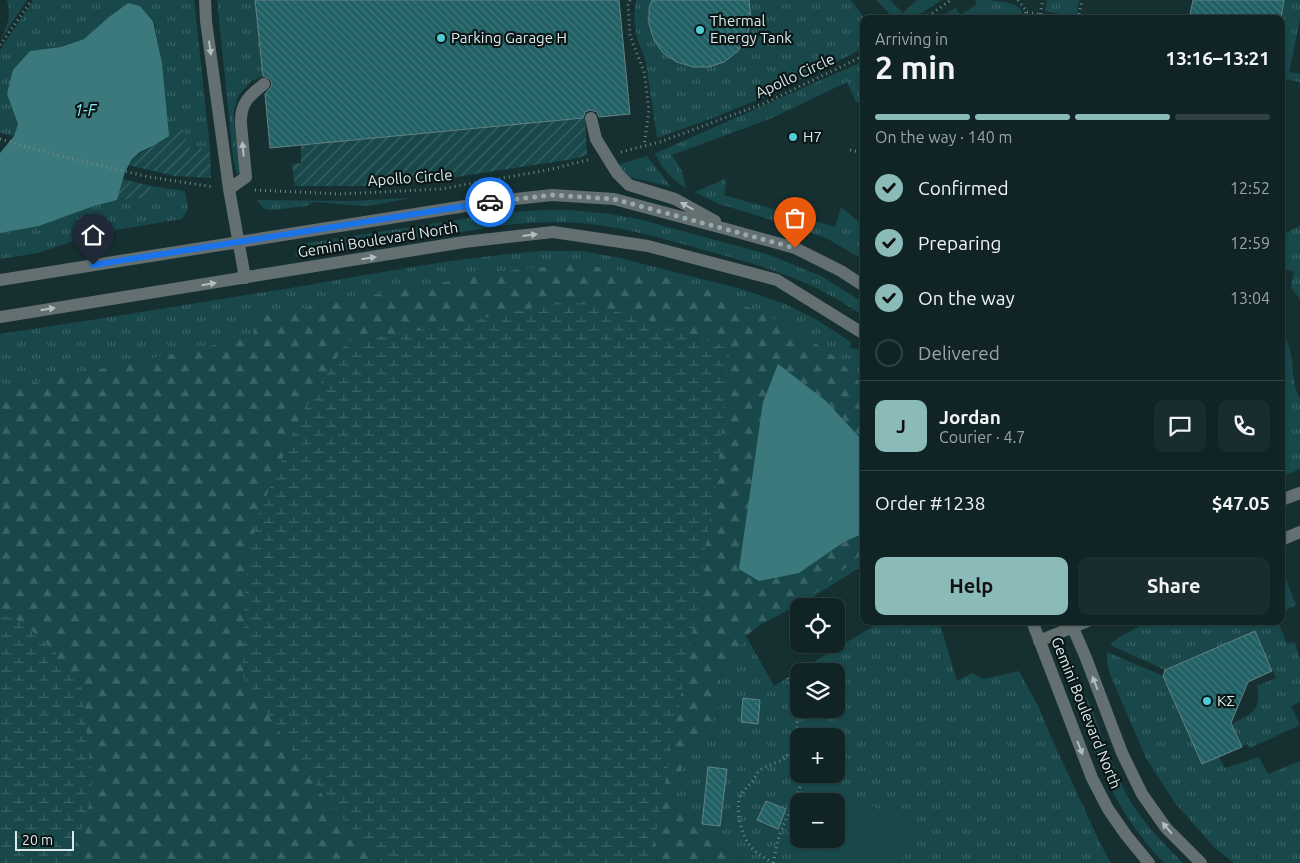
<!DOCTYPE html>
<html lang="en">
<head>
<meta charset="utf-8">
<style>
  :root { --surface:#102426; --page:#192c2e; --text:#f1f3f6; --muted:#9ca4a7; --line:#304143; --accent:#8bbbb9 }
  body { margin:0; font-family:Ubuntu,sans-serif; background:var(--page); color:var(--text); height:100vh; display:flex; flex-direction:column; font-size:19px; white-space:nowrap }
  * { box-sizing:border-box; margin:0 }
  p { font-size:16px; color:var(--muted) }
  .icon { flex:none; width:28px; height:28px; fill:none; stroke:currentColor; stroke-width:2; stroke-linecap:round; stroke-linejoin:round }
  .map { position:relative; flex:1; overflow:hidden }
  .details { position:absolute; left:860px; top:15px; width:425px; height:610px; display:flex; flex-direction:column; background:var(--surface); border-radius:10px; box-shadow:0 1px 4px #0004,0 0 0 1px var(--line) }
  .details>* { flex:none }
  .controls { position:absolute; left:790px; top:598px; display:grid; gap:10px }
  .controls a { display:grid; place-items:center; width:55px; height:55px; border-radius:10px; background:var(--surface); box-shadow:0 1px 4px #0004,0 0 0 1px var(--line); font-size:25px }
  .scale { position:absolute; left:15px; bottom:12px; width:59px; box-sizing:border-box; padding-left:5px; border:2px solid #dbeaeb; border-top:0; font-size:14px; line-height:18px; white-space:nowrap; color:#dbeaeb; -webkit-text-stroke:4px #0b1617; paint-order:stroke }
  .pin { position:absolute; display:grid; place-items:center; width:42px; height:42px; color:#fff; margin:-51px -21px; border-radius:50% 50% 50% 0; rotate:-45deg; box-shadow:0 0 5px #0007 }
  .pin .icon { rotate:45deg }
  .courier { position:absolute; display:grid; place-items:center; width:50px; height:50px; margin:-25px; border:4px solid #1a73e8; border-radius:50%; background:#fff; color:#222; box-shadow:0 1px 6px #0007 }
  .headline em { font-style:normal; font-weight:700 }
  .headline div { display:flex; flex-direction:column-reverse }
  .headline { display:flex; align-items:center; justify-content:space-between; height:85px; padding:0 15px }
  h1 { font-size:32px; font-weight:700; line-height:38px }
  .bar { display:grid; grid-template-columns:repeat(4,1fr); gap:8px 5px; align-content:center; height:60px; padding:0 15px }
  .bar i { height:6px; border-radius:4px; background:var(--line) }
  .bar .active { background:var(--accent) }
  .bar p { grid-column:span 4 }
  .line { display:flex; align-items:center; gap:12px; padding:0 15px; border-top:1px solid var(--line) }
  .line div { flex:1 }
  .round { display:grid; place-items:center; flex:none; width:52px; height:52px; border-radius:10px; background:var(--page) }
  ol { padding:0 15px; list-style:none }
  li { display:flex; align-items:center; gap:15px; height:55px }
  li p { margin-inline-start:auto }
  li .icon { padding:5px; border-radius:50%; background:var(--accent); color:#111; stroke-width:4 }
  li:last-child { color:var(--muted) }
  li i { width:28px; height:28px; border:2px solid var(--line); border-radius:50% }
  .button { display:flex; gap:10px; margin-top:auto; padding:10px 15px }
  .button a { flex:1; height:58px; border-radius:10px; background:var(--accent); color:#111; font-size:20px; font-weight:700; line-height:58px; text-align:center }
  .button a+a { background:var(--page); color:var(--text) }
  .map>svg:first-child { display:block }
  .grass { fill:url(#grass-tufts); fill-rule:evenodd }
  .forest { fill:url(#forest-firs) }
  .wetland { fill:url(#wetland-marsh) }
  .garden { fill:url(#garden-furrows) }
  .pitch { fill:#19484b }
  .water { fill:#3c797d }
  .building { fill:url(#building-back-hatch); stroke:#658183 }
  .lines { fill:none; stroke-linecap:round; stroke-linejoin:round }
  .path { stroke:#728788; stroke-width:3; stroke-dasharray:1 4; stroke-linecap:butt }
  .minor { stroke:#636f70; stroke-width:12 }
  .oneway { fill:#b1bfc0 }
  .done { stroke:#96a9aa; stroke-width:5; stroke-dasharray:0 9 }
  .route { stroke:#1a73e8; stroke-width:6 }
  .poi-dot { fill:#51ccd4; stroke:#0b1617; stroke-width:2 }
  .labels { text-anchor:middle; stroke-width:4.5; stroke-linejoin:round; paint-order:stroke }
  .poi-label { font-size:15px; fill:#dbeaeb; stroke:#0b1617; text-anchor:start }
  .street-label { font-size:15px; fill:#dbeaeb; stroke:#0b1617 }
  .water-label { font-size:16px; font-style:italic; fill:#89ebf2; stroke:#0b1617 }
</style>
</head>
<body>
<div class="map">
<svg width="1300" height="863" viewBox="0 0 1300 863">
  <defs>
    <pattern id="grass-tufts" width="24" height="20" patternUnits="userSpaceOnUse" patternTransform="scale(1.25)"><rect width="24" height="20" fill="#19484b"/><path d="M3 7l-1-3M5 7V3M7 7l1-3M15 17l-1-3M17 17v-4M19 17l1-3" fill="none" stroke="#3a6365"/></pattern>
    <pattern id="forest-firs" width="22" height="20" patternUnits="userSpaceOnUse" patternTransform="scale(1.25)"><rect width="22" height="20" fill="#19484b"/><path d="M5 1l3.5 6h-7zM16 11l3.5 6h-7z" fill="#3a6365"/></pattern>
    <pattern id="wetland-marsh" width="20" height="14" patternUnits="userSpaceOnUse" patternTransform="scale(1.25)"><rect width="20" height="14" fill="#19484b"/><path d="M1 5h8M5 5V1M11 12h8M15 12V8" fill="none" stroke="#3a6365"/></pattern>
    <pattern id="garden-furrows" width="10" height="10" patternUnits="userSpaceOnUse" patternTransform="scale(1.25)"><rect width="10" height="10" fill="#19484b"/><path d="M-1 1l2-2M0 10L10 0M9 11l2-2" fill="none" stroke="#3a6365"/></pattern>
    <pattern id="building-back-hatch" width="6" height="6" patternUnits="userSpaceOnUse" patternTransform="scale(1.25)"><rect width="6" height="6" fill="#216064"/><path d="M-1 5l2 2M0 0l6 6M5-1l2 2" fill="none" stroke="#41777a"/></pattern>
  </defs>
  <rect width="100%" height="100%" fill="#163032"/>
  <path class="grass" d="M7,0h20l-26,39c7,-13 10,-25 6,-39z
    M34,0h160l16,148 -20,1 -8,-19 -14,1 -6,-68 -8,-42 -14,-15 -12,-3 -19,14 -25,22 -23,8 -31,4 -23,43 11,30 -4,12 -14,-3v-83z
    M217,0h38l8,76 -12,5 -12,14 -5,15v11l6,48 -1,4 -2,1 -4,-17z
    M636,0h215l14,19h-1v29l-92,46 -54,22 -61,22 -11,-76 -9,-24 -3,-20z
    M876,0h14l13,13 14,-13h25l-30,19h-17z
    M975,0c13,0 51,0 47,17l-3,2h-33l-14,-3v3h-33l16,-11 6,7 16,-11z
    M1047,0h32l-2,15 -4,2 -28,-6z
    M1284,0h16v19l-11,53 11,2v8l-19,-4v-59z
    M864,61v42l-8,-1 -9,-20 -75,36 -100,37 10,16 4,17c-12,-6 -25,-21 -31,-34l1,-1z
    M647,156l24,31 -41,-10 -13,-12z
    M725,179l1,4 -2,12 111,32 6,-20 23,19v34l-36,-21 -33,-12 -76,-23 -24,-12z
    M151,186l34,5 3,18 -6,10 -85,14 -59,20 -38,6v-26l39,-7 55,-20 23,-6 29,-2z
    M411,198l-37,7 -11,1 -49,-4 -8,4 -34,4 -7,-1 -4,-3 -4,-6 92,1z
    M545,210h24l41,4 28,5 129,35 54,22 43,27v14c-47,-36 -104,-52 -160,-67 -33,-9 -66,-19 -99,-24 -30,-5 -61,-4 -91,-2l-143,22 -66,12h-6l-4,-3 1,-5 3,-5 9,-2 173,-27 31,-4z
    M1300,225v74l-9,-12 3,-16 -13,-2v-33z
    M542,251h39l39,7 121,31 44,15 32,16 34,22 -1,5v1l10,1 4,4v34l-25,-27 -336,-89 -246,46 -4,18 -43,11 -210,44v-56c101,-15 202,-32 303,-48 79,-14 159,-29 239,-35z
    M1281,331c17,23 7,46 19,68v70l-19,8z
    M864,552v13l-58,36z
    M1281,571l3,3 12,31 -14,7 2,6 -3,2z
    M882,621h57l18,60 15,-8 12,6 35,-8 20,37 11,27 52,112 9,16h-370l-33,-25 -38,-33 18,-57 30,-34 3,-47 25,-31 28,50 25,-15v38h37v-38h-37zM799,736h37v38h-37zM799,801h37v38h-37z
    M1150,621h130l-2,1 9,22 8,-2 5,18v42l-9,4 9,19 -50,23 -3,-4 -5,3 -10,-23c19,-10 30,-13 25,-38l19,-8 -21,-47 -90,39 -55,-25 9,-8z
    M1107,652l56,24 39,88 17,-7 6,11 34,-11 9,17 32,-13v102h-66l-19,-15 -40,-45 -29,-45 -37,-86 -2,-11z
    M1077,688c13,7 21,40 27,54 7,18 14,36 23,53 14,26 35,47 56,68h-19c-37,-38 -59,-81 -77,-131 -5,-13 -12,-26 -13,-40z"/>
  <path class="forest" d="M577,264l106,16 40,16 66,29 50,35 25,27v55l-38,-41 -27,172 45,-31 20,-9v19l-58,49 -45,23 -15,12 -10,18 -15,13 -3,47 -30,34 -18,57 38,33 33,25h-741v-473l210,-44 43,-11 3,-18 247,-46z"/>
  <path class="wetland" d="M570,301l66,15 94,32 -12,120 -22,144 -37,205 -10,46h-266l-61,-68 -79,-118 2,-87 11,-71 45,-104 46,-74 45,-6z
    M0,614l22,8 34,30 -2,12 22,10 7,18 10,102 -24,69h-69z"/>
  <path class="garden" d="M585,118l2,37 -13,4 -137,21 -70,6h-72l-3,-22 9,-1v-18z
    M182,130l8,19 20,-1 1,30 -36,-2 -47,-11c7,-11 16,-13 27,-20 5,-2 9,-6 14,-9l-1,-5z
    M122,179l29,7 -4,12 -30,2z"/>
  <path class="pitch" d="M830,788l88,38 -17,37h-78l-22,-9 7,-15h28v-38h-12z"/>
  <path class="water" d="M128,3l12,3 13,15 9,42 7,73 -14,9 -15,7 -8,7 -7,13 -8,28 -23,6 -55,20 -39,7v-80l14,-17 4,-12 -11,-30 6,-24 17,-19 31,-4 23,-8 25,-22z
    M778,364l48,37 38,41v91l-20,9 -45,31 -40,8 -20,-12 24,-167z"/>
  <path class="building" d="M255,0h364l11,114 -31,3 -2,-5 -7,-2 -5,2 -2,6 -313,30 -5,-54 6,-7 1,-4 -2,-4 -7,-3z
    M652,0h97l2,19 -4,17 -9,15 -14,11 -15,5h-16l-16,-5 -14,-9 -9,-13 -5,-16v-16z
    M1193,0h91l-3,19h-92z
    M1255,631l17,40 -24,11 -17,41 11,24 -40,17 -39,-88 2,-6z
    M743,698l17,2 -2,24 -17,-2z
    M708,767l19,2 -7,57 -18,-2z
    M766,801l20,8 -8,20 -21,-9z"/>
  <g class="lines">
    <path class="path" d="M630,0l-2,3 2,33 14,35 5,39 -5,36
      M1018,0l9,12 39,7
      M1040,14l3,-14
      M1024,18l2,-8
      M924,19l27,-19
      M1078,19l4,-19
      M0,45l32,-45
      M0,139l45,13 104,25 65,10
      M850,150l14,3
      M621,152l39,-10 105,-39 86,-41 13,-7
      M255,190l86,4 99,-5 108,-19 43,-11
      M791,748l3,1 5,7
      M773,863c-8,-5 -16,-9 -22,-16 -9,-10 -16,-37 -11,-50 3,-7 8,-10 12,-15 2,-3 4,-7 6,-10 9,-9 25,-8 32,-20 13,-24 6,-50 -2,-74
      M773,863c3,-12 4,-23 9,-34 8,-21 18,-32 20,-55"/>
    <path class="minor" d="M205,0l1,21 23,168 16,89
      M591,118l5,21 21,34 12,12 46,14 40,22
      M229,189l17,-12 -5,-53c-1,-21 8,-28 23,-40
      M0,280l497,-79 55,-6 62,4 116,31 65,18 46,23 23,15
      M0,317l464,-75 89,-10 95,14 129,34 87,54
      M1281,500l19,-7
      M1281,540l19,-8
      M1032,621l60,157 16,31 18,26 23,28
      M1070,621l16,37 36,95 20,41 24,34 35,35
      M1039,641l49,-20"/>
  </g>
  <defs><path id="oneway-solid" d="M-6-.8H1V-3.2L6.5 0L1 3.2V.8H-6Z" transform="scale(1.25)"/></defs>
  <g class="oneway">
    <use href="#oneway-solid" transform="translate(210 48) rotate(82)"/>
    <use href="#oneway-solid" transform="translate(243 149) rotate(-95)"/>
    <use href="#oneway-solid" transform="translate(687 206) rotate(-151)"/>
    <use href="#oneway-solid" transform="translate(530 235) rotate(-7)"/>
    <use href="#oneway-solid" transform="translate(369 258) rotate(-9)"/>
    <use href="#oneway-solid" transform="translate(209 284) rotate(-9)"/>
    <use href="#oneway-solid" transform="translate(48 309) rotate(-9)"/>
    <use href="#oneway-solid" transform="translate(1095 683) rotate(-111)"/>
    <use href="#oneway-solid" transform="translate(1080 748) rotate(69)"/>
    <use href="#oneway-solid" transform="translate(1167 828) rotate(-131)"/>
  </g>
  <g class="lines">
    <path class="done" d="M490,202l62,-7 62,4 181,49"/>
    <path class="route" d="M93,265l397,-63"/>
  </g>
  <g class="poi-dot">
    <circle cx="700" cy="30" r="5"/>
    <circle cx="441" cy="38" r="5"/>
    <circle cx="793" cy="137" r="5"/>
    <circle cx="1207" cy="701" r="5"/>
  </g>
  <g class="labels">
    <g class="poi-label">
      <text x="710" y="26">Thermal<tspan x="710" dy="17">Energy Tank</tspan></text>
      <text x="451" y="43">Parking Garage H</text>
      <text x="803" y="142">H7</text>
      <text x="1217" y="706">ΚΣ</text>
    </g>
    <g class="street-label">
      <text transform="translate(795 76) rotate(-25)" y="5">Apollo Circle</text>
      <text transform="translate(410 178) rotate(-4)" y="5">Apollo Circle</text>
      <text transform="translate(378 240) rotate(-9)" y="5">Gemini Boulevard North</text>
      <text transform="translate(1086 713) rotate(68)" y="5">Gemini Boulevard North</text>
    </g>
    <g class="water-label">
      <text x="85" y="116">1-F</text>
    </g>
  </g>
</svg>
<div class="controls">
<a><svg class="icon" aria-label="locate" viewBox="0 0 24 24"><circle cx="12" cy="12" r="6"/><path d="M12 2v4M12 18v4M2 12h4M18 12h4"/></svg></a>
<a><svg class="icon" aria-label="layers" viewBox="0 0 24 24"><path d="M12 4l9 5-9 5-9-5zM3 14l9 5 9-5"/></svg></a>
<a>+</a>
<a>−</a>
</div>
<div class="scale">20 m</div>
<div class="pin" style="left:795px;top:248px;background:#ea580c"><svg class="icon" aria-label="bag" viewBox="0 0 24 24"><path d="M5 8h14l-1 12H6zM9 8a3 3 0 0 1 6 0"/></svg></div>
<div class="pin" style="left:93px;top:265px;background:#1f2937"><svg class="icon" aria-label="home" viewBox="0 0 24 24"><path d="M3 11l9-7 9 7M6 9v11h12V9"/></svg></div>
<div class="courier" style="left:490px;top:202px"><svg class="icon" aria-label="car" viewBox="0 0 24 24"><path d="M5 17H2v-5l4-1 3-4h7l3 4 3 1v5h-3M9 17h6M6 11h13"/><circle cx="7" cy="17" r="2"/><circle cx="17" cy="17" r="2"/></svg></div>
<section class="details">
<div class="headline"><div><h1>2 min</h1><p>Arriving in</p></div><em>13:16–13:21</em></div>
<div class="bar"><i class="active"></i><i class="active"></i><i class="active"></i><i></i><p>On the way · 140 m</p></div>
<ol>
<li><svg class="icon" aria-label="check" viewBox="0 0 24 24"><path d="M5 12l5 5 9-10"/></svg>Confirmed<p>12:52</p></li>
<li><svg class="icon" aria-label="check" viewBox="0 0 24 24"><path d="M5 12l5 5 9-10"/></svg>Preparing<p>12:59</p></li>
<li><svg class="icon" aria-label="check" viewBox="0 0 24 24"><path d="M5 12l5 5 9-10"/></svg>On the way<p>13:04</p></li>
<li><i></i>Delivered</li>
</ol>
<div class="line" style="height:90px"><b class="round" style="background:var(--accent);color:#111">J</b><div><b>Jordan</b><p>Courier · 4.7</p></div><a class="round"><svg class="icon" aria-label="chat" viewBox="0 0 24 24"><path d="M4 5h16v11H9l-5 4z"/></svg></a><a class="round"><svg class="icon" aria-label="phone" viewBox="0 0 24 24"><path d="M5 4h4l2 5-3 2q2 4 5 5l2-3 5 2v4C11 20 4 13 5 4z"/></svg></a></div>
<div class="line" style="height:65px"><div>Order #1238</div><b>$47.05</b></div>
<div class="button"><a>Help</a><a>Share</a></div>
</section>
</div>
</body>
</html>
